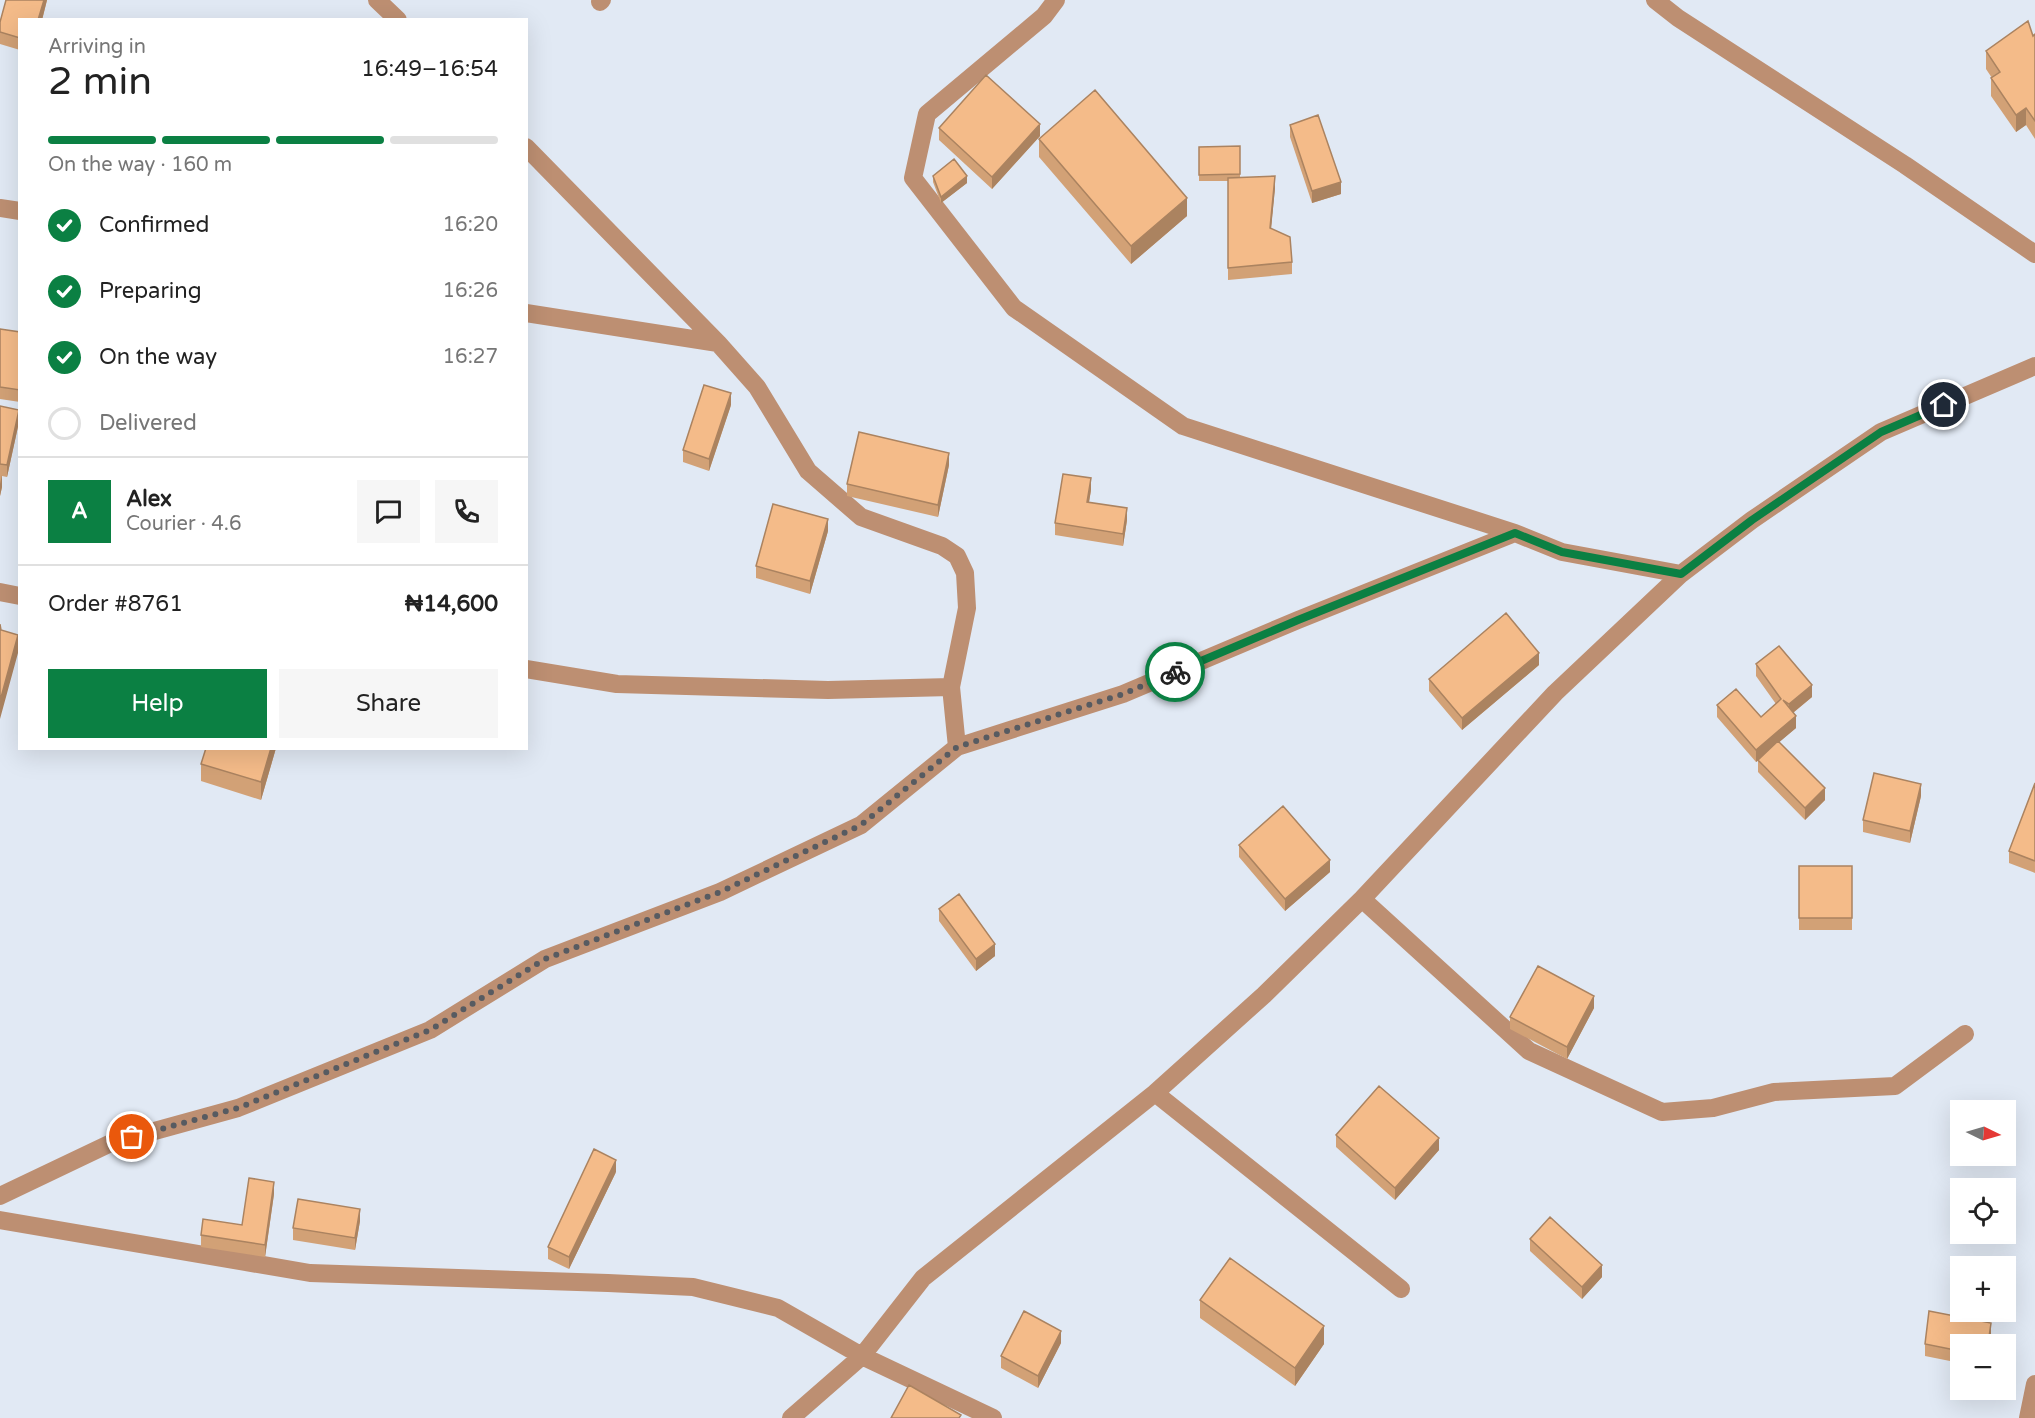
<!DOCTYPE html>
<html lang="en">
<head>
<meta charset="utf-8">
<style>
  :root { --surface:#fff; --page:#f6f6f6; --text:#222; --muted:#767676; --line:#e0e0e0; --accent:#0b8043 }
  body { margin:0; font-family:"Varela Round",sans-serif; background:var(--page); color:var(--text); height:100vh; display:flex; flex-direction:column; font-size:22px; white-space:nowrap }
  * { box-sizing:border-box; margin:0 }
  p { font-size:20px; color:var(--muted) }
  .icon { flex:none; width:33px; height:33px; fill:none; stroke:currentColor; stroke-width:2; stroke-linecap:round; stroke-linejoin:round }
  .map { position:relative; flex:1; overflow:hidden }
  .side { position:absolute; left:18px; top:18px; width:510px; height:732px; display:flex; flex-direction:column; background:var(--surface); border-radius:0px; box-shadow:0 6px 24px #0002 }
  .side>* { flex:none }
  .needle { width:39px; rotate:95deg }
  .tools { position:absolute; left:1950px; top:1100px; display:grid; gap:12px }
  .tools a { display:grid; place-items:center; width:66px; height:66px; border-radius:0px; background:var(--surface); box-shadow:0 6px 24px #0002; font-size:30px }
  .pin { position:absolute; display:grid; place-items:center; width:51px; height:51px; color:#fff; margin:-26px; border:3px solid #fff; border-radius:50%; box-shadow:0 2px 6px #0007 }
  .courier { position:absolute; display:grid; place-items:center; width:60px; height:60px; margin:-30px; border:4px solid #0b8043; border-radius:50%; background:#fff; color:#222; box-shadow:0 2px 8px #0007 }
  .headline em { font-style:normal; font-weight:600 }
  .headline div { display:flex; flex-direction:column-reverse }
  .headline { display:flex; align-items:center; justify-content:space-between; height:102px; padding:0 30px }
  h1 { font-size:39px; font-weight:600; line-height:45px }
  .bar { display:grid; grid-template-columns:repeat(4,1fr); gap:9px 6px; align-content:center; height:72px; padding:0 30px }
  .bar i { height:8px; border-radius:4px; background:var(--line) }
  .bar .current { background:var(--accent) }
  .bar p { grid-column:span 4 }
  .line { display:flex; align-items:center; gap:15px; padding:0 30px; border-top:2px solid var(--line) }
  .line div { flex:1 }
  .round { display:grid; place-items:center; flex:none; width:63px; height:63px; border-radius:0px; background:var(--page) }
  ol { padding:0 30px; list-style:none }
  li { display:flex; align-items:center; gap:18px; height:66px }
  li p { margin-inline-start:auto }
  li .icon { padding:6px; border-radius:50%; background:var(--accent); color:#fff; stroke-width:4 }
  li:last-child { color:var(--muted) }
  li i { width:33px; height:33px; border:3px solid var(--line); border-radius:50% }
  .cta { display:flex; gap:12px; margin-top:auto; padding:12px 30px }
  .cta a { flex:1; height:69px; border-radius:0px; background:var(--accent); color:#fff; font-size:24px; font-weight:600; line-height:69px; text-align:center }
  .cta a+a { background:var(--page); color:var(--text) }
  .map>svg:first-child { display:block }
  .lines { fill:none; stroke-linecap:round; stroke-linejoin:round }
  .street { stroke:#bd8f72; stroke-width:18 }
  .wall { fill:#d2a176 }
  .shaded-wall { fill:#ab8360 }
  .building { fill:#f4bb89; stroke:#ab8360; stroke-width:1.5 }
  .done { stroke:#575b61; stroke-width:6; stroke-dasharray:0 10.8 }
  .route { stroke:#0b8043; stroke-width:8 }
</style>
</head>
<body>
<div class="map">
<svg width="2035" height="1418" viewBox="0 0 2035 1418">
  <rect width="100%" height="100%" fill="#e1e9f4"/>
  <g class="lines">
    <path class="street" d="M377,0l21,20
      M1056,0l-12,16 -117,98 -14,64 101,130 169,118 332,107 47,19 119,22
      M1655,0l23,18 227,147 130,89
      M600,2l2,-2
      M526,147l192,196 39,44 51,84 53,46 81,29 15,10 8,17 2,35 -16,79 6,60 166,-53 175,-74 217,-87
      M0,208l20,3
      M526,313l192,30
      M0,592l20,4
      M526,669l91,15 211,6 123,-3
      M1362,899l167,152 133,61 51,-4 61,-16 121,-6 70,-52
      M1155,1093l246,196
      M0,1196l111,-53 127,-35 192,-78 115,-71 175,-67 141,-67 96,-78
      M0,1220l310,53 298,10 85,4 85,21 84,48 131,62
      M791,1418l71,-62 61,-78 232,-185 109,-98 98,-96 193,-206 126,-119 71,-54 129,-88 154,-66
      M2028,1418l7,-34"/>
  </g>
  <path class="wall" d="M6,0h41l-5,20h-22v30l-20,-6v-22z
    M2035,34v105l-9,-14 -10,7 -25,-36v-18h1l-6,-9v-18l47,-15z
    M1290,125l51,69 -29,9 -22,-66z
    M939,128l101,8 -48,53 -53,-49z
    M1039,139l148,77 -56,48 -92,-107z
    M1240,146v31l35,11 -4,40 21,34v12l-64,6v-99h-29v-34z
    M933,176l34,7 -26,20 -8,-21z
    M0,329l20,3v70l-20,-3z
    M731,405l-22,66 -26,-9v-12z
    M0,406l19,16 -12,55 -5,-1v11l-2,9z
    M949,465l-11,52 -91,-21v-12z
    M1091,490l-2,12 38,18 -4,26 -68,-11v-12z
    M828,531l-18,63 -54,-16v-12z
    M1756,664l56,33 -19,16 3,15 -17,14 46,58 -20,20 -47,-48v-11l-2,1 -39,-45v-12l44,12 15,-13 -20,-28z
    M1539,665l-77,65 -33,-39v-12z
    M276,748l-15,52 -60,-19v-17z
    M2035,783v90l-26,-10v-12z
    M1921,796l-11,47 -47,-11v-12z
    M1239,845l91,27 -45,39 -46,-54z
    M1799,866h53v64h-53z
    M939,909l56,47 -19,15 -37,-50z
    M1594,1008l-27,51 -57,-30v-12z
    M1336,1135l103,15 -44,50 -59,-53z
    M616,1172l-47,97 -21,-10v-12z
    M274,1194l-9,63 -64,-10v-12l41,-10z
    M360,1221l-5,29 -62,-10v-12z
    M1530,1239l72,38 -20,22 -52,-48z
    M1200,1300l124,44 -29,42 -95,-68z
    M1991,1335l-1,9h-30v19l-35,-7v-12z
    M1061,1343l-23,45 -37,-20v-12z"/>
  <path class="shaded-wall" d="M44,0h3l-5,20h-4z
    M2026,108v17l-10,7v-17z
    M1040,124v12l-48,53v-12z
    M967,176v7l-26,20v-6z
    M1275,176v12l-5,52v-12z
    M1341,182v12l-29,9v-12z
    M1187,198v18l-56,48v-18z
    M731,393v12l-22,66v-12z
    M19,410v12l-12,55v-12z
    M949,453v12l-11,52v-12z
    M2,475v12l-2,9v-12z
    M1091,478v12l-4,24v-12z
    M1127,508v12l-4,26v-12z
    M828,519v12l-18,63v-13z
    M18,635v18l-18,66v-18z
    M1539,653v12l-77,65v-12z
    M1812,685v12l-23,19v-12z
    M1796,716v12l-40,34v-12z
    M271,748h5l-15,52v-18z
    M1921,784v12l-11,47v-12z
    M1825,788v12l-20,20v-12z
    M1330,860v12l-45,39v-12z
    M995,944v12l-19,15v-12z
    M1594,996v12l-27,51v-12z
    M1439,1138v12l-44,50v-12z
    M616,1160v12l-47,97v-12z
    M274,1182v12l-9,63v-12z
    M360,1209v12l-5,29v-12z
    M1602,1265v12l-20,22v-12z
    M1991,1323v12l-1,9h-2z
    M1324,1326v18l-29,42v-18z
    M1061,1331v12l-23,45v-12z"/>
  <path class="building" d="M6,0h38l-6,20h-18v18l-20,-6v-10z
    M2028,21l5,15 2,-2v87l-9,-13 -10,7 -25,-37 9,-6 -14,-21z
    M986,75l54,49 -48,53 -53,-49z
    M1095,90l92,108 -56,48 -92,-107z
    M1318,115l23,67 -29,9 -22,-66z
    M1240,146v28l-41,1v-28z
    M954,159l13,17 -26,21 -8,-21z
    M1275,176l-5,52 20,9 2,25 -64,6v-90z
    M0,329l20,3v58l-20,-3z
    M704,385l27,8 -22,66 -26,-9z
    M0,406l19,4 -12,55 -7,-1z
    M859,432l90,21 -11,52 -91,-21z
    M1063,474l28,4 -4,24 40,6 -4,26 -68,-11z
    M773,504l55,15 -18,62 -54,-15z
    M1506,613l33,40 -77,65 -33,-39z
    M0,624l1,6 17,5 -18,66z
    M1779,646l33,39 -23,19 -6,-4 13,16 -40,34 -39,-45 19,-16 25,28 20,-18 -25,-35z
    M1778,741l47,47 -20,20 -47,-48z
    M206,748h65l-10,34 -60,-18z
    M1874,773l47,11 -11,47 -47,-11z
    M2035,783v78l-26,-10z
    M1283,806l47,54 -45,39 -46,-54z
    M1799,866h53v52h-53z
    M959,894l36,50 -19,15 -37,-50z
    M1538,966l56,30 -27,51 -57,-30z
    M1379,1086l60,52 -44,50 -59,-53z
    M594,1149l22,11 -47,97 -21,-10z
    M249,1178l25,4 -9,63 -64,-10 2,-16 39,6z
    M298,1199l62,10 -5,29 -62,-10z
    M1550,1217l52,48 -20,22 -52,-48z
    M1230,1258l94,68 -29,42 -95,-68z
    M1024,1311l37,20 -23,45 -37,-20z
    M1929,1311l62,12 -3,21h-28v7l-35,-7z
    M909,1385l52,30 -2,3h-68z"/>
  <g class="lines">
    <path class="done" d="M132,1137l106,-29 192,-78 115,-71 175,-67 141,-67 96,-78 166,-53 52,-22"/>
    <path class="route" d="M1175,672l123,-52 217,-87 47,19 119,22 71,-54 129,-88 63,-27"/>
  </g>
</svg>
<div class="tools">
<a><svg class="needle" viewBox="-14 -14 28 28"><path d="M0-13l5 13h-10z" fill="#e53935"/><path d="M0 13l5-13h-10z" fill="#767676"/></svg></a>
<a><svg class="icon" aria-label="locate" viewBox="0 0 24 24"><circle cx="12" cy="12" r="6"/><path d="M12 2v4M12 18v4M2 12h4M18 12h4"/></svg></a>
<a>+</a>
<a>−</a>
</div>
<div class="pin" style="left:132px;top:1137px;background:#ea580c"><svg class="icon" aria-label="bag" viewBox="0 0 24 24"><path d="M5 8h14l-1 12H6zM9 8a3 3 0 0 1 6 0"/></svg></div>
<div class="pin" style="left:1944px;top:405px;background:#1f2937"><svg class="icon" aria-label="home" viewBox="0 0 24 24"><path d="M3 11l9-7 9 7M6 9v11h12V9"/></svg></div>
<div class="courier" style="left:1175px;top:672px"><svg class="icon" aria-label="bike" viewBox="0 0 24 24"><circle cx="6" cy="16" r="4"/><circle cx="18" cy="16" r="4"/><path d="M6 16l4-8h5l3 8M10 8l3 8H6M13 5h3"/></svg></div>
<section class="side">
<div class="headline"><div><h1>2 min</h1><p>Arriving in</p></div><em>16:49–16:54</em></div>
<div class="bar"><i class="current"></i><i class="current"></i><i class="current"></i><i></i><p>On the way · 160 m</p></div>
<ol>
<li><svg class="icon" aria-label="check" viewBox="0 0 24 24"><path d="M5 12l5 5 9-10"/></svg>Confirmed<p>16:20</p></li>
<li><svg class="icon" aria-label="check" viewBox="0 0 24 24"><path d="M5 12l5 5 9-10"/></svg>Preparing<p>16:26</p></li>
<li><svg class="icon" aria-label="check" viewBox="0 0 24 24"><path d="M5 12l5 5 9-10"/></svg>On the way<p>16:27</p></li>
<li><i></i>Delivered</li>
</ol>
<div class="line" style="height:108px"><b class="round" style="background:var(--accent);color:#fff">A</b><div><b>Alex</b><p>Courier · 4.6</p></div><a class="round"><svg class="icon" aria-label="chat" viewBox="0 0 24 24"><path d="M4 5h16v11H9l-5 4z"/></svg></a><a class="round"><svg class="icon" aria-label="phone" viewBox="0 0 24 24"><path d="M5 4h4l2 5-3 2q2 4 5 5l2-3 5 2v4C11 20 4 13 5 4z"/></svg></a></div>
<div class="line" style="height:78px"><div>Order #8761</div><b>₦14,600</b></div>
<div class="cta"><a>Help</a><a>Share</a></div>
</section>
</div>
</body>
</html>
